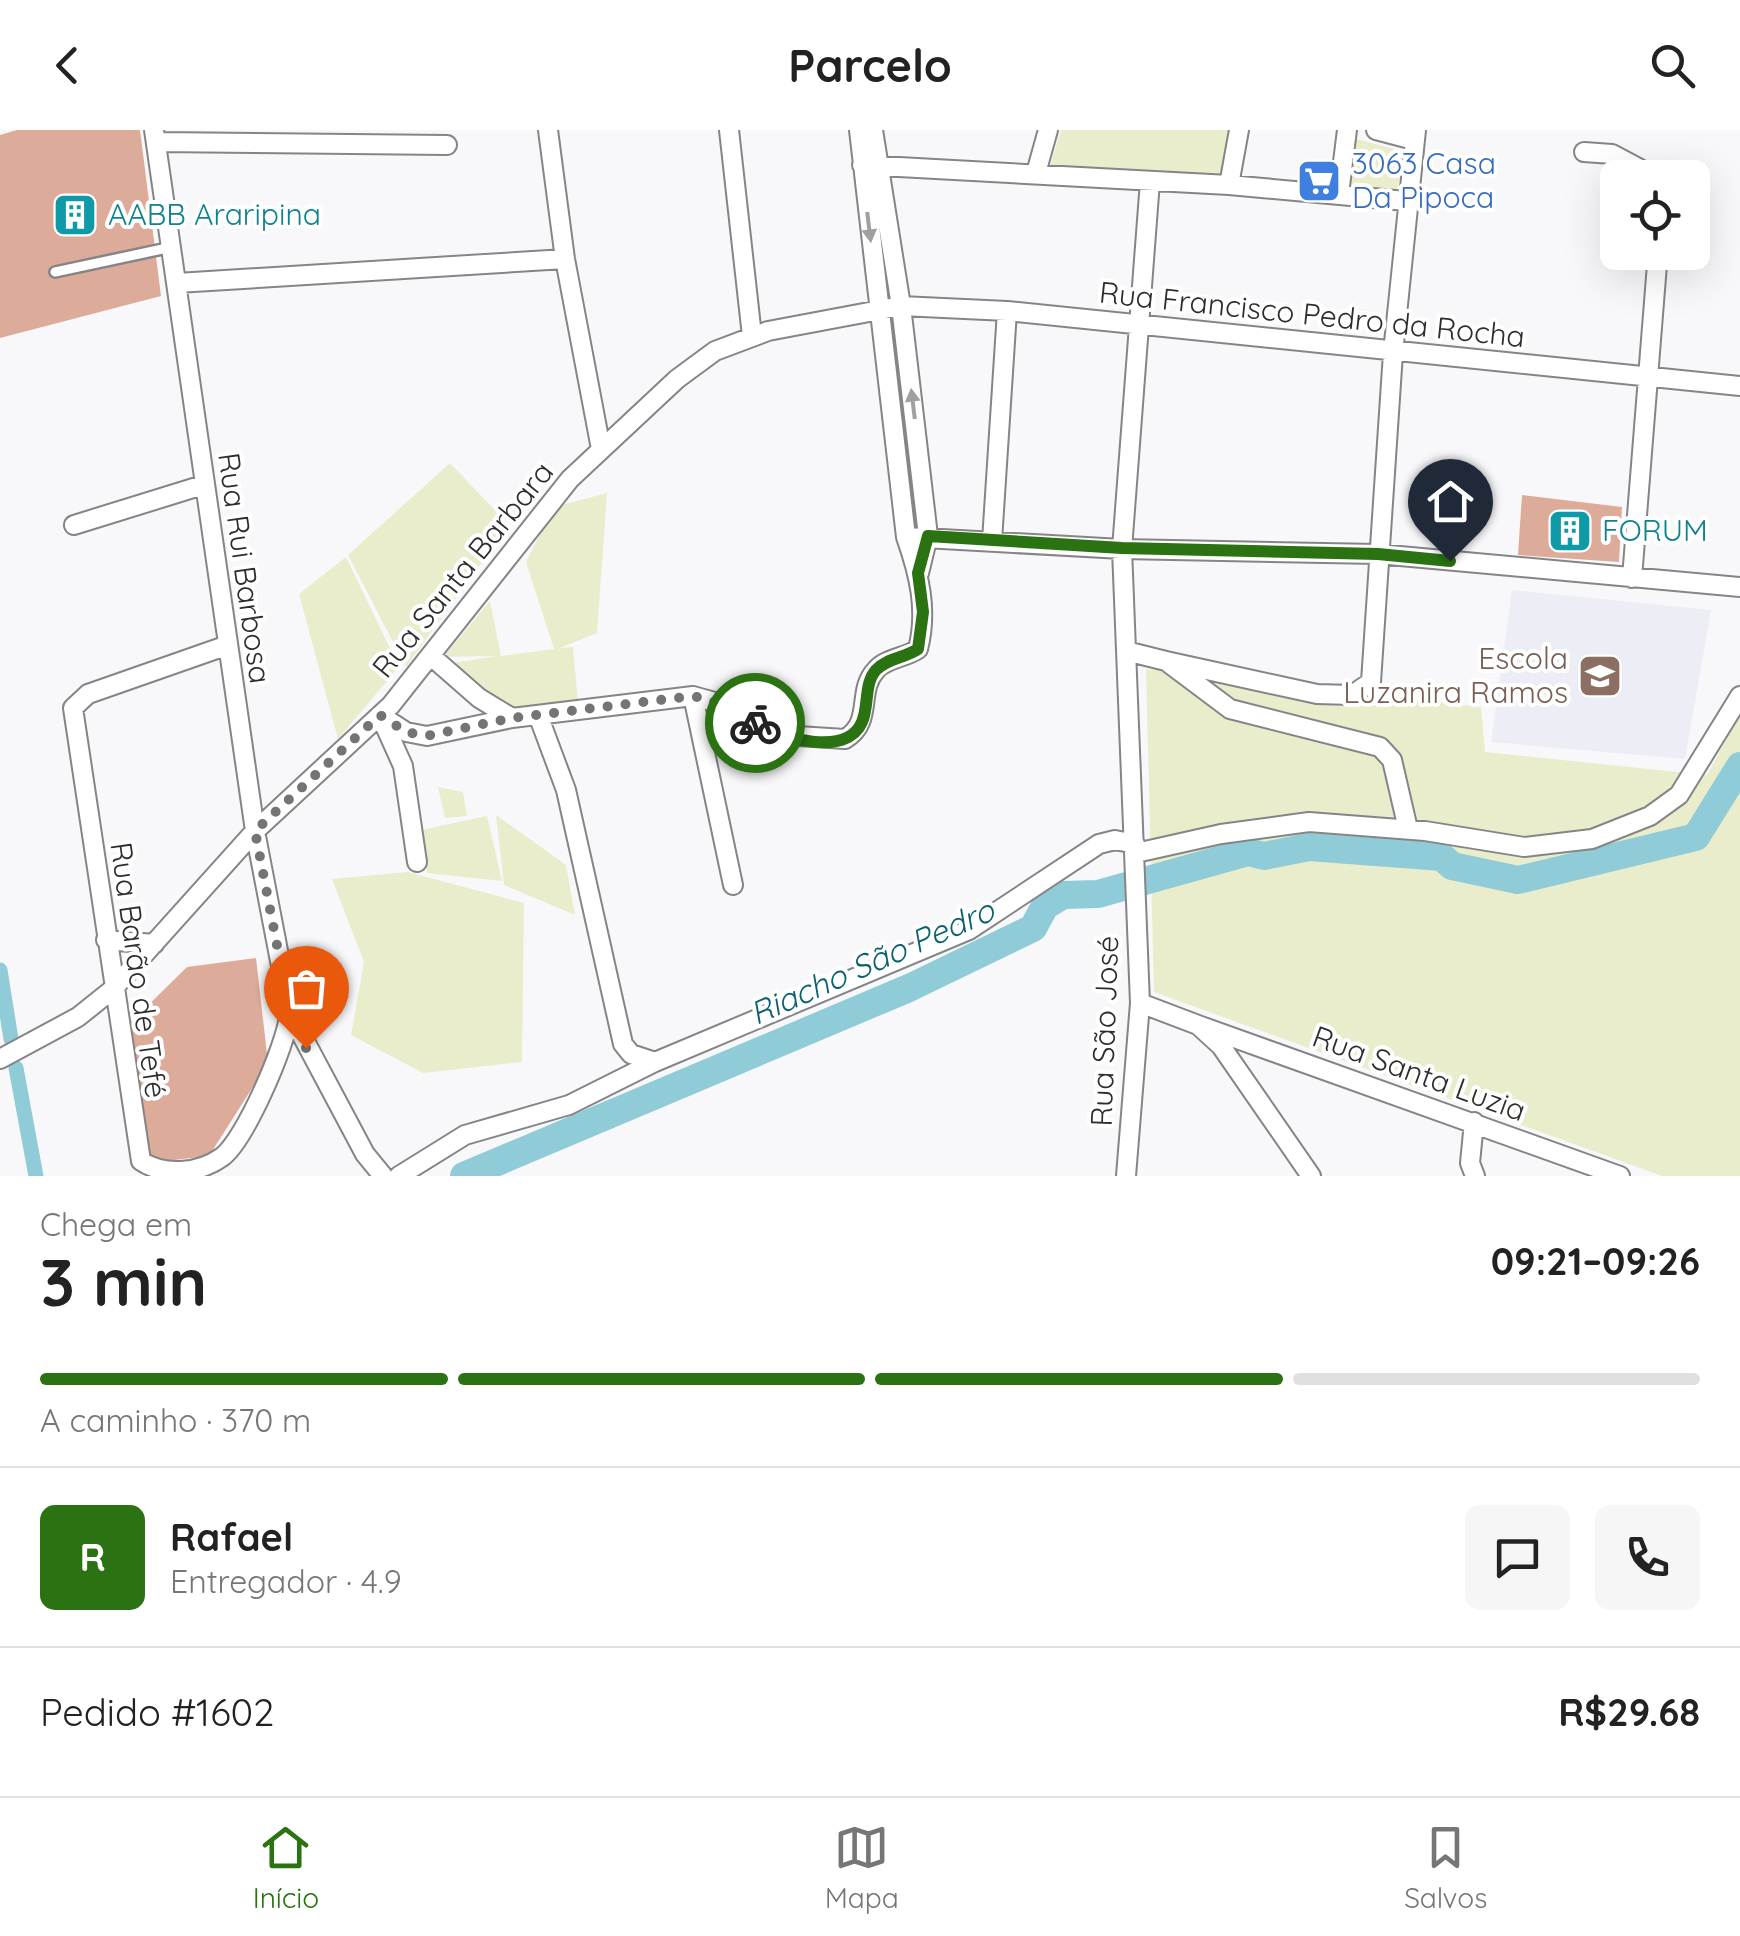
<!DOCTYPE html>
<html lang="pt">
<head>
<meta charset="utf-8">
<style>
  :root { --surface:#fff; --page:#f6f6f6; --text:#222; --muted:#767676; --line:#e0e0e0; --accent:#2b7212 }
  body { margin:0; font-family:Quicksand,sans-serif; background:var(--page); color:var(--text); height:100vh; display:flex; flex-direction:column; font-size:38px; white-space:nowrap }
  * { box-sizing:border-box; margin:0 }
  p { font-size:32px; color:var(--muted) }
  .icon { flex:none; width:55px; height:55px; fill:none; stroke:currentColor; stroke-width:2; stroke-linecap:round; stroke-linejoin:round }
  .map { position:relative; height:1046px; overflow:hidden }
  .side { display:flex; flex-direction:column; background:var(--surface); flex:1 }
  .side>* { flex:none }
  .controls { position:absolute; left:1600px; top:30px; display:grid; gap:20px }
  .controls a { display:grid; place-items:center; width:110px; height:110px; border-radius:15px; background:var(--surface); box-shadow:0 10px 40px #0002; font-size:50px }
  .pin { position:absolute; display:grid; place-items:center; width:85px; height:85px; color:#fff; margin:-102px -42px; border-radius:50% 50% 50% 0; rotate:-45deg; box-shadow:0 0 10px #0007 }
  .pin .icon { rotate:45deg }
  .courier { position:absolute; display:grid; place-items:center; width:100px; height:100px; margin:-50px; border:8px solid #2b7212; border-radius:50%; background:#fff; color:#222; box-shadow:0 2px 12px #0007 }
  .headline em { font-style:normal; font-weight:700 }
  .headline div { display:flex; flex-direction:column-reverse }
  .headline { display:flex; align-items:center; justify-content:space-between; height:170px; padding:0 40px }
  h1 { font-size:65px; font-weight:700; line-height:75px }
  .bar { display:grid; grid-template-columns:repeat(4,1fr); gap:15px 10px; align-content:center; height:120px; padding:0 40px }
  .bar i { height:12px; border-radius:8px; background:var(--line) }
  .bar .selected { background:var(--accent) }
  .bar p { grid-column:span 4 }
  .line { display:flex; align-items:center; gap:25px; padding:0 40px; border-top:2px solid var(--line) }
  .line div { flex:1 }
  .round { display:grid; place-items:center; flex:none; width:105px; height:105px; border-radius:15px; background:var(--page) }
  header { display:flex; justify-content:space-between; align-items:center; height:130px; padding:0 40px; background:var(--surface); font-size:45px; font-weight:700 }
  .menu { display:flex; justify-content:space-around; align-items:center; height:140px; border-top:2px solid var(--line); background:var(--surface); font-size:28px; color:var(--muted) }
  .menu a { display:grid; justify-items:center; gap:5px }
  .menu .selected { color:var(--accent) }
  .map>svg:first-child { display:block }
  .built { fill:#ededf6 }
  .green { fill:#eaedcb }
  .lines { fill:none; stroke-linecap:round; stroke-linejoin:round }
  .canal { stroke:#8fccd8; stroke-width:15 }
  .river { stroke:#8fccd8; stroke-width:28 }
  .building { fill:#ddab9a }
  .service-casing { stroke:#858587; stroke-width:14 }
  .minor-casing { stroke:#858587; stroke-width:22 }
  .service { stroke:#fff; stroke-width:9 }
  .minor { stroke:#fff; stroke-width:18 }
  .oneway { fill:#a0a0a1 }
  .done { stroke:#747475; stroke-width:10; stroke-dasharray:0 18 }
  .route { stroke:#2b7212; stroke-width:12 }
  .labels { text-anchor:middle; stroke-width:8; stroke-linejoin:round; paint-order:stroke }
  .shop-label { font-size:30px; fill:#366cbe; stroke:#fff; text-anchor:start }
  .culture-label { font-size:30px; fill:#0d838f; stroke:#fff; text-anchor:start }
  .street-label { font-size:30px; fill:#2d2d2e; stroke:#fff }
  .education-label { font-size:30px; fill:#785e54; stroke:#fff; text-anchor:end }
  .water-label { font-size:32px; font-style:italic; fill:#0c616e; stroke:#fff }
</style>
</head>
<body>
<header><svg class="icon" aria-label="back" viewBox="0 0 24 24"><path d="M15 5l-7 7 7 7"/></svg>Parcelo<svg class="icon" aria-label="search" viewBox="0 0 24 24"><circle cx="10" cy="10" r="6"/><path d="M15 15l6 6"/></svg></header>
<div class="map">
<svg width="1740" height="1046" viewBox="0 0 1740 1046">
  <rect width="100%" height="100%" fill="#f8f8fa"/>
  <path class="built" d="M1512,460l199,20 -26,149 -194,-17z"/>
  <path class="green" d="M1061,0h172l-11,49 -173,-9z
    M1357,9l48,13 -9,42 -48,-7z
    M450,333l59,62 -103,142 -58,-112z
    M607,363l-10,140 -37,15 13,-1 5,56c-73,9 -71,13 -125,-40l44,-7 -54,1 47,-56 11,55 53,-7 -28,-87 28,-55z
    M346,427l53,110 -61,72 -39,-145z
    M1146,539l335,38 4,45 222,23 33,-61v462h-78l-508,-184z
    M438,657l25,5 4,24 -22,2z
    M496,685l70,50 9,50 -71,-30z
    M487,686l15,65 -75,-8 -6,-43z
    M408,742l116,31 -2,159 -99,11 -72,-38 13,-73 -32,-83z"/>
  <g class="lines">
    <path class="canal" d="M0,840l11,69
      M16,938l20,108"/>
    <path class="river" d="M464,1046l445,-188 124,-60 12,-22 18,-11 35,-1 150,-42 16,4 45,-9 133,10 10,9 66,14 178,-43 44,-71"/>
  </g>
  <path class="building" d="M17,0h123l21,166 -161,42v-203z
    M1522,365l100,12 -3,55 -101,-7z
    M256,828l12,105 -59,93 -61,7 -24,-134 63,-62z"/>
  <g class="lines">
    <defs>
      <path id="service" d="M55,142l117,-25"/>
      <path id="minor" d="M154,0l101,701 35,182 75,141 18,22
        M548,0l17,129 36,190
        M729,0l23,206
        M873,0l28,176 27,230 -9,37
        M1376,0l38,10
        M156,12l291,3
        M1584,22l28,2 45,24
        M862,35l367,20 177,16
        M1036,43l12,-43
        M1229,55l10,-55
        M1339,64l8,-64
        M177,153l388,-24
        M74,395l129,-40
        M906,407l216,12 256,5 362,33
        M992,411l15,-230
        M1632,448l26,-326
        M228,515l-140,49 -15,14 68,453c23,15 57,13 81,-4 23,-17 64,-112 67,-141
        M1126,521l40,10 64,48 150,38 12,13 16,69
        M431,526l48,42 33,20
        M1166,531l151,33 35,1 19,-13 22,-329 23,-223
        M693,566l40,189
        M538,585l28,75 57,254 8,10 24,8 314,-132 130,-86 16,-4 20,4
        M1136,723l85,-19 88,-12 116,9 99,16 68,-8 58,-23 29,-21 61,-99
        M417,732l-14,-96 -23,-51 26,17 21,4 85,-18 181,-22 36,10 53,29 63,4c29,-17 11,-48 31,-69 10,-12 29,-12 42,-21 10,-39 1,-75 -12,-112l-47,-407
        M106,810l48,4
        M1140,873l58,22 23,21 90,130
        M1198,895l422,151
        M0,929l78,-42 35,-28 142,-158 136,-126 179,-226 107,-100 38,-28 53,-20 133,-25 106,5 733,75
        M1474,992l-4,41 5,13
        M399,1046l66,-41 104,-30 86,-43
        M1126,1046l14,-173 -18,-454 28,-368"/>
    </defs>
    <use href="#service" class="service-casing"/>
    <use href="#minor" class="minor-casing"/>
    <use href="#service" class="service"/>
    <use href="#minor" class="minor"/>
  </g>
  <defs><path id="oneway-solid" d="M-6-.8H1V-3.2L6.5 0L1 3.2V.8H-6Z" transform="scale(2.5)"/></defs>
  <g class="oneway">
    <use href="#oneway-solid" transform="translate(869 97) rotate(83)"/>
    <use href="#oneway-solid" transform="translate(913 274) rotate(-97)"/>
  </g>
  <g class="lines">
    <path class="done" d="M306,918l-16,-35 -35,-182 125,-116 26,17 20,4 86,-18 181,-22 37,10 25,17"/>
    <path class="route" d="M755,593c25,15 92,35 107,-1 7,-16 2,-39 14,-52 11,-12 29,-12 42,-21l5,-37 -5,-39 10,-37 194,12 256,6 72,7"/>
  </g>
  <defs>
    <symbol id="supermarket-square" viewBox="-11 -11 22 22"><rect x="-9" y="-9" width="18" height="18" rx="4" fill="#3f7fe0" stroke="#fff"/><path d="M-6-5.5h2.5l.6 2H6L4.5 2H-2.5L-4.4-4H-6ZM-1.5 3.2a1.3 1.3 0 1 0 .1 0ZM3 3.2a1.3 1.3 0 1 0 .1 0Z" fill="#fff"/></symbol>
    <symbol id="building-square" viewBox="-11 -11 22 22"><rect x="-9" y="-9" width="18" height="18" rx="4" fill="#0f9aa8" stroke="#fff"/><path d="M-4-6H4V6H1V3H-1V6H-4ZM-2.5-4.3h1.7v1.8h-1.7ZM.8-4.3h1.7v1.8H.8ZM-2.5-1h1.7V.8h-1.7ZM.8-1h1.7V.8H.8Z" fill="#fff"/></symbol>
    <symbol id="school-square" viewBox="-11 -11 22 22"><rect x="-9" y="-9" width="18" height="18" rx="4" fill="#8d6e63" stroke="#fff"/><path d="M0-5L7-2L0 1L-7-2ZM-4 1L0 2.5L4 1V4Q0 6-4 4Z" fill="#fff"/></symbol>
  </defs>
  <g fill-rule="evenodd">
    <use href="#supermarket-square" x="1294" y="26" width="50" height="50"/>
    <use href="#building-square" x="50" y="60" width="50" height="50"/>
    <use href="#building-square" x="1545" y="376" width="50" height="50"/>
    <use href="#school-square" x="1575" y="521" width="50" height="50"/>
  </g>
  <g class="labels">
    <g class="shop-label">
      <text x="1352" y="44">3063 Casa<tspan x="1352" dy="34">Da Pipoca</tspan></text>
    </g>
    <g class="culture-label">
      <text x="108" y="95">AABB Araripina</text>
      <text x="1602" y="411">FORUM</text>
    </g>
    <g class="street-label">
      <text transform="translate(1312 185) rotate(6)" y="10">Rua Francisco Pedro da Rocha</text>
      <text transform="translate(244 438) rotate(82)" y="10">Rua Rui Barbosa</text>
      <text transform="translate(463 440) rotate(-51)" y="10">Rua Santa Barbara</text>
      <text transform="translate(138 840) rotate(82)" y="10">Rua Barão de Tefé</text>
      <text transform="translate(1105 901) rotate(-88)" y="10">Rua São José</text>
      <text transform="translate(1419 944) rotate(20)" y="10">Rua Santa Luzia</text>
    </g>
    <g class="education-label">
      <text x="1568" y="539">Escola<tspan x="1568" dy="34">Luzanira Ramos</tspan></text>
    </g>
    <g class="water-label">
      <text transform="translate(872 832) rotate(-24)" y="11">Riacho São Pedro</text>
    </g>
  </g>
</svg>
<div class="controls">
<a><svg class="icon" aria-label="locate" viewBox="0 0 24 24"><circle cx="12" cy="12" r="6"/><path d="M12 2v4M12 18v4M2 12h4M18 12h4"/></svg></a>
</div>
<div class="pin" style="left:306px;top:918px;background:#ea580c"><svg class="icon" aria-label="bag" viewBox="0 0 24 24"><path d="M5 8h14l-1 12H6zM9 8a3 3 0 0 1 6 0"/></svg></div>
<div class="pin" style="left:1450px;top:431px;background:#1f2937"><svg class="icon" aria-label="home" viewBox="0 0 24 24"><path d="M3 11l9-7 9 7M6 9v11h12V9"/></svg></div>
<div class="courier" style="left:755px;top:593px"><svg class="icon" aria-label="bike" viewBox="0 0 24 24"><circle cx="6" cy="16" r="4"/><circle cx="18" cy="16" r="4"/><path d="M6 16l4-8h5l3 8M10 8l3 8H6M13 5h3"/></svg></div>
</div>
<section class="side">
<div class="headline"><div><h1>3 min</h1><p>Chega em</p></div><em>09:21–09:26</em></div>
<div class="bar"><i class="selected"></i><i class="selected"></i><i class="selected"></i><i></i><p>A caminho · 370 m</p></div>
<div class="line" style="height:180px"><b class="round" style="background:var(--accent);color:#fff">R</b><div><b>Rafael</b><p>Entregador · 4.9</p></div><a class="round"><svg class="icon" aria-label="chat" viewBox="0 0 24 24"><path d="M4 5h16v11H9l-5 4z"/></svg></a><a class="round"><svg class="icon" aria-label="phone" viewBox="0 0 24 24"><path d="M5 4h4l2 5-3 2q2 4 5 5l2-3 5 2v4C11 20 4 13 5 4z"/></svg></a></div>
<div class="line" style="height:130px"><div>Pedido #1602</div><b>R$29.68</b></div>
</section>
<nav class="menu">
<a class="selected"><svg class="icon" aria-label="home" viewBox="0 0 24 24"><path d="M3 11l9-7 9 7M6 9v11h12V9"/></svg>Início</a>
<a><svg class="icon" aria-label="map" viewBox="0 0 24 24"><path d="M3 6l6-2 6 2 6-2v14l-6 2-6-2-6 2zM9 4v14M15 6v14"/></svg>Mapa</a>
<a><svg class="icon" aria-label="saved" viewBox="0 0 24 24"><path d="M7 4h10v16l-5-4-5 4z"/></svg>Salvos</a>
</nav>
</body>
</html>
